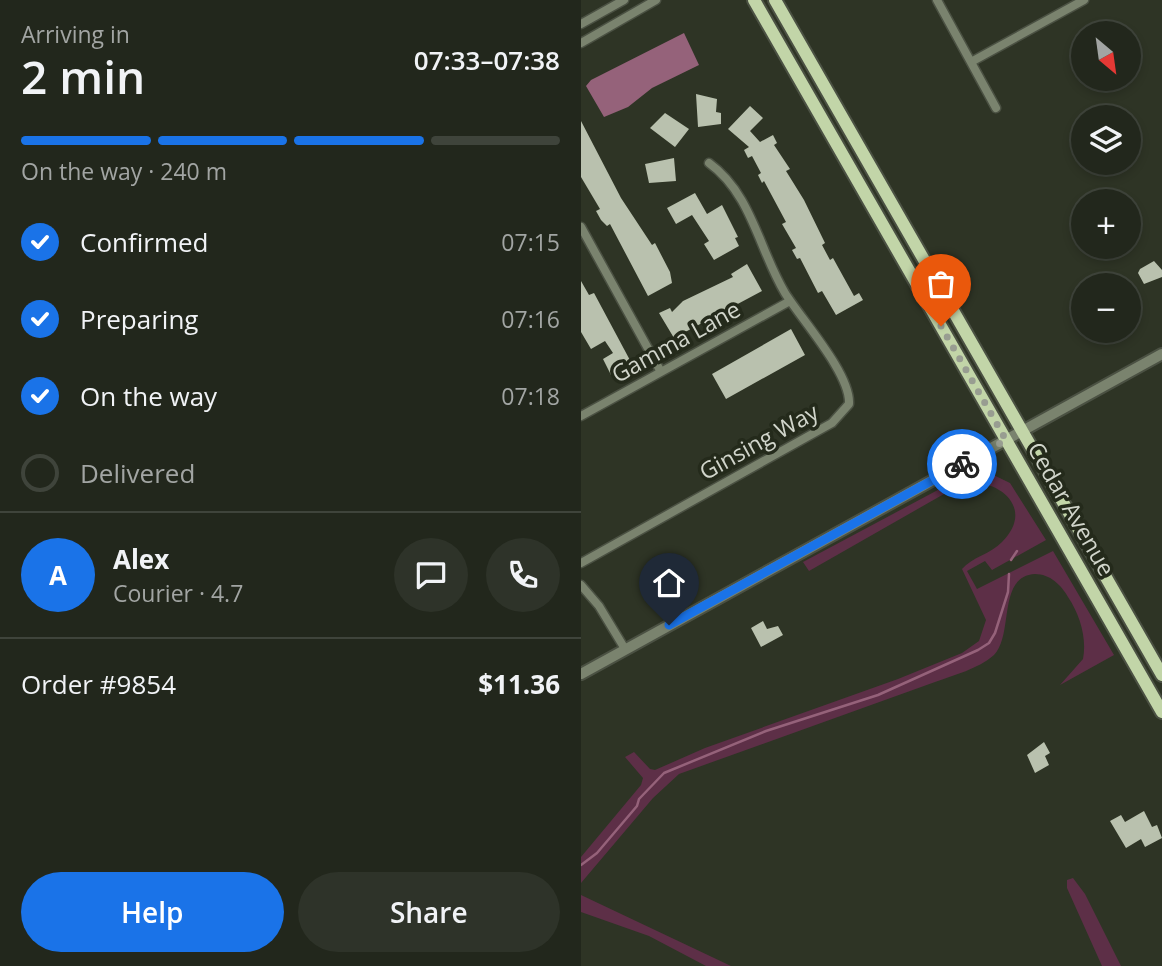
<!DOCTYPE html>
<html lang="en">
<head>
<meta charset="utf-8">
<style>
  :root { --surface:#22271c; --page:#2e3329; --text:#f1f3f6; --muted:#a2a5a3; --line:#3f443b; --accent:#1a73e8 }
  body { margin:0; font-family:"Open Sans",sans-serif; background:var(--page); color:var(--text); height:100vh; display:flex; flex-direction:column; font-size:26px; white-space:nowrap }
  * { box-sizing:border-box; margin:0 }
  p { font-size:23px; color:var(--muted) }
  .icon { flex:none; width:38px; height:38px; fill:none; stroke:currentColor; stroke-width:2; stroke-linecap:round; stroke-linejoin:round }
  .map { position:relative; flex:1; overflow:hidden }
  .side { display:flex; flex-direction:column; background:var(--surface); width:581px }
  .side>* { flex:none }
  .needle { width:46px; rotate:151deg }
  .tools { position:absolute; left:490px; top:21px; display:grid; gap:14px }
  .tools a { display:grid; place-items:center; width:70px; height:70px; border-radius:50%; background:var(--surface); box-shadow:0 4px 10px #0003,0 0 0 2px var(--line); font-size:35px }
  .pin { position:absolute; display:grid; place-items:center; width:60px; height:60px; color:#fff; margin:-72px -30px; border-radius:50% 50% 50% 0; rotate:-45deg; box-shadow:0 0 7px #0007 }
  .pin .icon { rotate:45deg }
  .courier { position:absolute; display:grid; place-items:center; width:70px; height:70px; margin:-35px; border:5px solid #1a73e8; border-radius:50%; background:#fff; color:#222; box-shadow:0 2px 9px #0007 }
  .summary em { font-style:normal; font-weight:600 }
  .summary div { display:flex; flex-direction:column-reverse }
  .summary { display:flex; align-items:center; justify-content:space-between; height:119px; padding:0 21px }
  h1 { font-size:46px; font-weight:600; line-height:52px }
  .bar { display:grid; grid-template-columns:repeat(4,1fr); gap:10px 7px; align-content:center; height:84px; padding:0 21px }
  .bar i { height:9px; border-radius:5px; background:var(--line) }
  .bar .current { background:var(--accent) }
  .bar p { grid-column:span 4 }
  .line { display:flex; align-items:center; gap:18px; padding:0 21px; border-top:2px solid var(--line) }
  .line div { flex:1 }
  .round { display:grid; place-items:center; flex:none; width:74px; height:74px; border-radius:37px; background:var(--page) }
  ol { padding:0 21px; list-style:none }
  li { display:flex; align-items:center; gap:21px; height:77px }
  li p { margin-inline-start:auto }
  li .icon { padding:7px; border-radius:50%; background:var(--accent); color:#fff; stroke-width:4 }
  li:last-child { color:var(--muted) }
  li i { width:38px; height:38px; border:4px solid var(--line); border-radius:50% }
  .cta { display:flex; gap:14px; margin-top:auto; padding:14px 21px }
  .cta a { flex:1; height:80px; border-radius:42px; background:var(--accent); color:#fff; font-size:28px; font-weight:600; line-height:80px; text-align:center }
  .cta a+a { background:var(--page); color:var(--text) }
  main { display:flex; flex:1; min-height:0 }
  .map>svg:first-child { display:block }
  .green { fill:#5d2f47 }
  .water { fill:#95627a }
  .lines { fill:none; stroke-linecap:round; stroke-linejoin:round }
  .stream { stroke:#95627a; stroke-width:2.5 }
  .building { fill:#b9c1ae }
  .minor-casing { stroke:#4b5143; stroke-width:11 }
  .tertiary-casing { stroke:#4b5143; stroke-width:14 }
  .primary-casing { stroke:#4b5143; stroke-width:16 }
  .minor { stroke:#7a836e; stroke-width:8 }
  .tertiary { stroke:#7a836e; stroke-width:10 }
  .primary { stroke:#c2d5a8; stroke-width:12 }
  .done { stroke:#989d91; stroke-width:7; stroke-dasharray:0 12.6 }
  .route { stroke:#1a73e8; stroke-width:9 }
  .labels { text-anchor:middle; stroke-width:7; stroke-linejoin:round; paint-order:stroke }
  .street-label { font-size:23px; fill:#d1d5cb; stroke:#242a1b }
</style>
</head>
<body>
<main>
<section class="side">
<div class="summary"><div><h1>2 min</h1><p>Arriving in</p></div><em>07:33–07:38</em></div>
<div class="bar"><i class="current"></i><i class="current"></i><i class="current"></i><i></i><p>On the way · 240 m</p></div>
<ol>
<li><svg class="icon" aria-label="check" viewBox="0 0 24 24"><path d="M5 12l5 5 9-10"/></svg>Confirmed<p>07:15</p></li>
<li><svg class="icon" aria-label="check" viewBox="0 0 24 24"><path d="M5 12l5 5 9-10"/></svg>Preparing<p>07:16</p></li>
<li><svg class="icon" aria-label="check" viewBox="0 0 24 24"><path d="M5 12l5 5 9-10"/></svg>On the way<p>07:18</p></li>
<li><i></i>Delivered</li>
</ol>
<div class="line" style="height:126px"><b class="round" style="background:var(--accent);color:#fff">A</b><div><b>Alex</b><p>Courier · 4.7</p></div><a class="round"><svg class="icon" aria-label="chat" viewBox="0 0 24 24"><path d="M4 5h16v11H9l-5 4z"/></svg></a><a class="round"><svg class="icon" aria-label="phone" viewBox="0 0 24 24"><path d="M5 4h4l2 5-3 2q2 4 5 5l2-3 5 2v4C11 20 4 13 5 4z"/></svg></a></div>
<div class="line" style="height:91px"><div>Order #9854</div><b>$11.36</b></div>
<div class="cta"><a>Help</a><a>Share</a></div>
</section>
<div class="map">
<svg width="581" height="966" viewBox="0 0 581 966">
  <rect width="100%" height="100%" fill="#2e3425"/>
  <path class="green" d="M398,468l31,15 36,57 -54,30 -7,-9 -18,10 10,18 76,-38 61,104 -54,30 23,-26c4,-21 -3,-44 -15,-62 -7,-12 -18,-23 -33,-23 -38,2 -21,61 -41,81 -16,14 -40,20 -59,27l-256,92 -26,24 -72,85v-26l60,-72 2,-7 -18,-21 9,-5 16,17 5,1 50,-22 193,-69 64,-26 17,-12 7,-21 -24,-51c10,-12 29,-15 40,-27 32,-32 1,-62 -37,-60l-156,89 -6,-9z
    M492,878l12,16 36,72h-19l-35,-78v-8z
    M0,895l150,71h-25l-57,-30 -68,-24z"/>
  <path class="water" d="M103,33l15,32 -47,23 -24,19 -24,10 -18,-31 5,-6z"/>
  <g class="lines">
    <path class="stream" d="M430,560l6,-9
      M0,865l16,-12 40,-47 2,-7 25,-26 102,-42 112,-36 100,-45 11,-7 6,-10 13,-41 1,-18"/>
  </g>
  <path class="building" d="M115,94l21,5 -1,13 5,1v11l-23,3z
    M169,106l13,12 -13,13 10,11 13,-7 4,8 -3,2 16,24 -4,2 18,29 21,43 -3,2 8,15 3,-2 21,38 5,-3 4,7 -27,15 -14,-24 -4,2 -18,-35 -3,1 -5,-9 4,-2 -14,-24 4,-2 -22,-41 -2,2 -4,-8 3,-2 -9,-17 -4,2 -4,-8 5,-3 -21,-18z
    M84,113l24,16 -14,18 -25,-19z
    M0,121l40,77 31,47 3,-2 15,29 2,11 -24,13 -38,-72 -3,2 -6,-6 -5,-9 4,-2 -19,-32z
    M93,158l2,23 -27,2 -4,-19z
    M114,193l12,21 15,-9 16,32 -3,1 4,8 -25,14 -10,-16 5,-3 -17,-26 -16,9 -9,-16z
    M573,261l8,9v7l-18,7 -6,-11 2,-4z
    M166,264l15,27 -88,47 -15,-25 11,-5 2,4 11,-11 50,-24 -2,-3z
    M0,281l8,14 5,-2 38,71 -21,11 -8,-16 10,-6 -8,-12 -14,8 -10,-17z
    M210,329l14,26 -79,44 -14,-25z
    M182,621l4,8 11,-3 5,9 -22,12 -10,-19z
    M463,742l6,11 -5,3 4,9 -14,8 -8,-18z
    M563,811l8,16 5,-2 5,13 -17,9 -4,-8 -15,9 -16,-27 11,-6 4,7z"/>
  <g class="lines">
    <defs>
      <path id="minor" d="M356,0l59,108
        M0,24l43,-24
        M0,43l75,-43
        M390,62l113,-62
        M0,227l80,145
        M0,416l209,-115
        M0,563l251,-140 17,-19c2,-30 -48,-85 -64,-111 -26,-43 -33,-99 -76,-130
        M0,585l18,21 26,43"/>
      <path id="tertiary" d="M0,674l581,-320"/>
      <path id="primary" d="M173,0l408,712
        M194,0l387,675"/>
    </defs>
    <use href="#minor" class="minor-casing"/>
    <use href="#tertiary" class="tertiary-casing"/>
    <use href="#primary" class="primary-casing"/>
    <use href="#minor" class="minor"/>
    <use href="#tertiary" class="tertiary"/>
    <use href="#primary" class="primary"/>
  </g>
  <g class="lines">
    <path class="done" d="M360,326l65,114 -44,24"/>
    <path class="route" d="M88,625l293,-161"/>
  </g>
  <g class="labels">
    <g class="street-label">
      <text transform="translate(95 342) rotate(-29)" y="8">Gamma Lane</text>
      <text transform="translate(178 442) rotate(-29)" y="8">Ginsing Way</text>
      <text transform="translate(490 509) rotate(60)" y="8">Cedar Avenue</text>
    </g>
  </g>
</svg>
<div class="tools">
<a><svg class="needle" viewBox="-14 -14 28 28"><path d="M0-13l5 13h-10z" fill="#e53935"/><path d="M0 13l5-13h-10z" fill="#a2a5a3"/></svg></a>
<a><svg class="icon" aria-label="layers" viewBox="0 0 24 24"><path d="M12 4l9 5-9 5-9-5zM3 14l9 5 9-5"/></svg></a>
<a>+</a>
<a>−</a>
</div>
<div class="pin" style="left:360px;top:326px;background:#ea580c"><svg class="icon" aria-label="bag" viewBox="0 0 24 24"><path d="M5 8h14l-1 12H6zM9 8a3 3 0 0 1 6 0"/></svg></div>
<div class="pin" style="left:88px;top:625px;background:#1f2937"><svg class="icon" aria-label="home" viewBox="0 0 24 24"><path d="M3 11l9-7 9 7M6 9v11h12V9"/></svg></div>
<div class="courier" style="left:381px;top:464px"><svg class="icon" aria-label="bike" viewBox="0 0 24 24"><circle cx="6" cy="16" r="4"/><circle cx="18" cy="16" r="4"/><path d="M6 16l4-8h5l3 8M10 8l3 8H6M13 5h3"/></svg></div>
</div>
</main>
</body>
</html>
